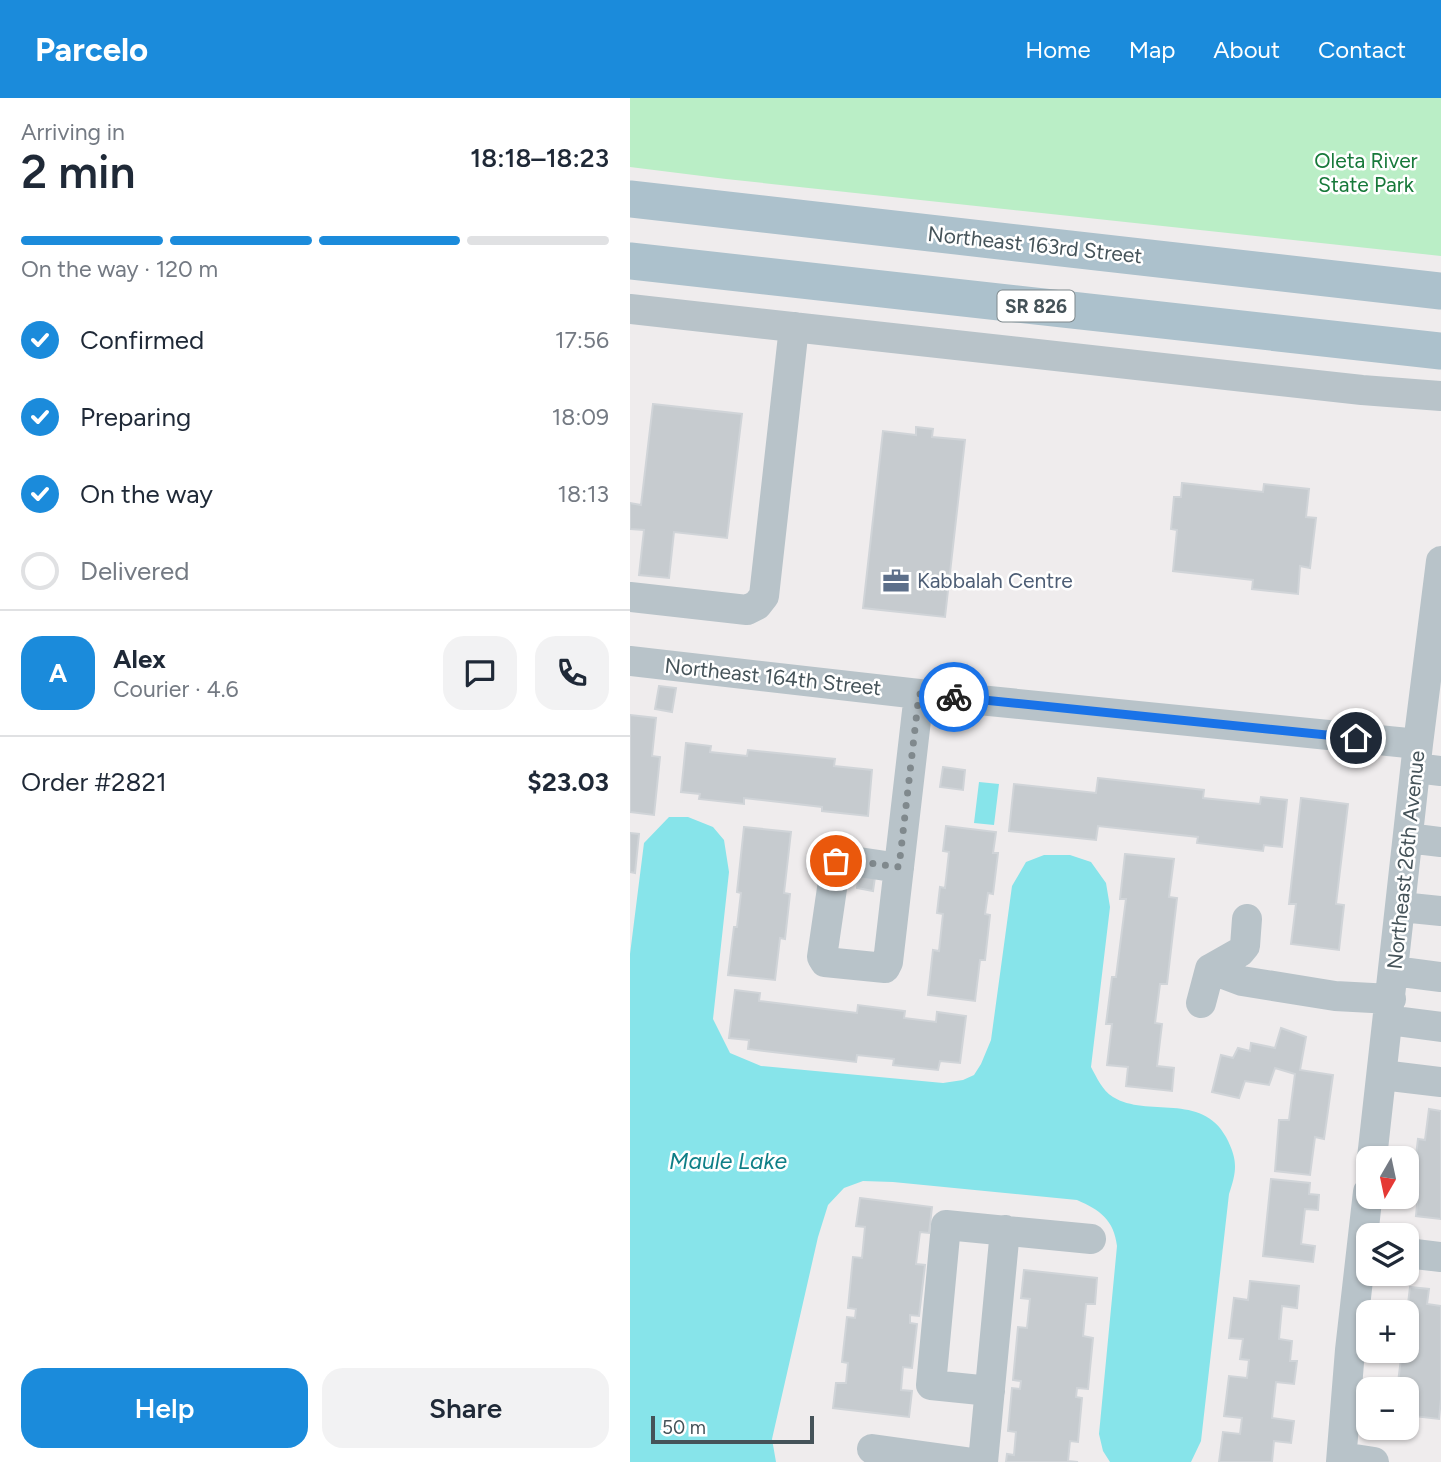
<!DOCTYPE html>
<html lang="en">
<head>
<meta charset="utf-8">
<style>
  :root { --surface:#fff; --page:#f2f2f3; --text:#1f2937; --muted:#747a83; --line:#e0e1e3; --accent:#1b8bdb }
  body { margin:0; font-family:Figtree,sans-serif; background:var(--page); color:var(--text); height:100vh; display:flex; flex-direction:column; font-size:26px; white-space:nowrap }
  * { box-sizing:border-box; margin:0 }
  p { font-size:23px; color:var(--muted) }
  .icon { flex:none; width:38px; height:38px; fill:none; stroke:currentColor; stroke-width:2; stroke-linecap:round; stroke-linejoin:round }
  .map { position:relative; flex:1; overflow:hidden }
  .side { display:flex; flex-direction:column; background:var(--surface); width:630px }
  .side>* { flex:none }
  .needle { width:46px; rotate:189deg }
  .buttons { position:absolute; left:726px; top:1048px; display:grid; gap:14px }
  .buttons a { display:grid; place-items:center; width:63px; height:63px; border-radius:14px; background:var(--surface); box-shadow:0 2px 5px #0004; font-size:35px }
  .scale { position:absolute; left:21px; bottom:18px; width:163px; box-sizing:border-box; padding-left:7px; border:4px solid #455359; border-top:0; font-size:19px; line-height:24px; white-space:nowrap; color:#455359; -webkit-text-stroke:5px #fff; paint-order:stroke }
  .pin { position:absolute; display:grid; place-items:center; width:60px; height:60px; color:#fff; margin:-30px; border:4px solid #fff; border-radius:50%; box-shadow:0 2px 7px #0007 }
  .courier { position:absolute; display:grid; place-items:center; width:70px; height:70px; margin:-35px; border:5px solid #1a73e8; border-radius:50%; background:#fff; color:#222; box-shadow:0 2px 9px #0007 }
  .headline em { font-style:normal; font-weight:600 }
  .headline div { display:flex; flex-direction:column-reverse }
  .headline { display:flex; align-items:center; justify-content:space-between; height:119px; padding:0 21px }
  h1 { font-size:46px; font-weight:600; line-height:52px }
  .bar { display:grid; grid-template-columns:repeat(4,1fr); gap:10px 7px; align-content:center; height:84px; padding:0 21px }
  .bar i { height:9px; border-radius:5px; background:var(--line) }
  .bar .on { background:var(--accent) }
  .bar p { grid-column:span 4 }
  .line { display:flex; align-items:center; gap:18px; padding:0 21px; border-top:2px solid var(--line) }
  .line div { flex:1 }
  .round { display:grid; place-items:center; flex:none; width:74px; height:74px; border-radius:21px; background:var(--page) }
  ol { padding:0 21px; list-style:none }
  li { display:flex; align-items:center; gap:21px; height:77px }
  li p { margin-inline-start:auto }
  li .icon { padding:7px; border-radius:50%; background:var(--accent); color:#fff; stroke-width:4 }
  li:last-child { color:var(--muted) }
  li i { width:38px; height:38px; border:4px solid var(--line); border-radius:50% }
  .button { display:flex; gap:14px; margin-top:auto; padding:14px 21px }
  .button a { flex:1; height:80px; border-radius:21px; background:var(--accent); color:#fff; font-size:28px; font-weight:600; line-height:80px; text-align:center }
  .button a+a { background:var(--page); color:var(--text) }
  header { display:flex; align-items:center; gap:42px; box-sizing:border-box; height:98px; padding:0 35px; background:var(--accent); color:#fff }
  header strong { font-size:33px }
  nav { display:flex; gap:38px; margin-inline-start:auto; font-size:24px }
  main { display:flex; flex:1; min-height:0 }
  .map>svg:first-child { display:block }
  .green { fill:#baeec6 }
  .water { fill:#87e4ea }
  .building { fill:#c6cbcf; stroke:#d0d4d8; stroke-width:2 }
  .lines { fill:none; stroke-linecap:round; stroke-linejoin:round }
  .minor { stroke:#b8c3c9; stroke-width:30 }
  .major { stroke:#acc1cc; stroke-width:37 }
  .done { stroke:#80898d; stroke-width:7; stroke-dasharray:0 12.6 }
  .route { stroke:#1a73e8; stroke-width:9 }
  .labels { text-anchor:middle; stroke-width:5; stroke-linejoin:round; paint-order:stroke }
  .shield { fill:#fff; stroke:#7d878b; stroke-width:2 }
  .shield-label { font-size:19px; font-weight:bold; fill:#455359 }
  .park-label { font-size:21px; fill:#17793a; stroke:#fff }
  .street-label { font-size:21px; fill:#455359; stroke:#fff }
  .service-label { font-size:21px; fill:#4e5e75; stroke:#fff; text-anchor:start }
  .water-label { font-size:23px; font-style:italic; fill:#0f7f87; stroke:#fff }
</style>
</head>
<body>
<header>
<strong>Parcelo</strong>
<nav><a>Home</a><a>Map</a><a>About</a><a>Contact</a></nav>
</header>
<main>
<section class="side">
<div class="headline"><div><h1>2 min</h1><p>Arriving in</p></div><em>18:18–18:23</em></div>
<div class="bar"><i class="on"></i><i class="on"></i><i class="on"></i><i></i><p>On the way · 120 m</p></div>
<ol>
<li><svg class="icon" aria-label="check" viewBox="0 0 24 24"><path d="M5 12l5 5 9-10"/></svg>Confirmed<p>17:56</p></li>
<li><svg class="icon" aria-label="check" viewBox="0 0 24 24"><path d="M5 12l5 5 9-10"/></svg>Preparing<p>18:09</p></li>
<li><svg class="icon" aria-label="check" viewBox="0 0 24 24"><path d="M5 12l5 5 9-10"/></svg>On the way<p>18:13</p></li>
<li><i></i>Delivered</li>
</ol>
<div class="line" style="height:126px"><b class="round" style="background:var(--accent);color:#fff">A</b><div><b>Alex</b><p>Courier · 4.6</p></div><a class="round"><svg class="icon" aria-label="chat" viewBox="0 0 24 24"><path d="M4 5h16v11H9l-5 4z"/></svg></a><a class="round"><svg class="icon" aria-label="phone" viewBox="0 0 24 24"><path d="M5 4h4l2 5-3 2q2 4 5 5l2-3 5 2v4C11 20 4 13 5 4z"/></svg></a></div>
<div class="line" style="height:91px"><div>Order #2821</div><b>$23.03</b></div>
<div class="button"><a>Help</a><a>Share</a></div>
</section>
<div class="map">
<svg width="811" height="1364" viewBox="0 0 811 1364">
  <rect width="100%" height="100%" fill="#efeced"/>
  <path class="green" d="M0,0h811v158l-715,-77 -96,-12z"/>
  <path class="water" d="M349,684l20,2 -5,41 -20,-2z
    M39,719h19l25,10 11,13 5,32 -16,147 17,34 31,13 182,17 20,-3 11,-5 7,-11 10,-24 21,-154 14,-24 18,-7h26l21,7 15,21 4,24 -19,160c6,11 11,23 22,30 34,21 89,-5 113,40 12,23 11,33 3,57l-28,247 -10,21h-81l-7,-11 -4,-17 18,-188c-3,-26 -17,-36 -40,-46l-184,-18 -30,-1 -19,7 -16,17 -10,32 -46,202 4,23h-146v-508l14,-111z"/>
  <path class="building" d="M23,306l89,10 -15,124 -53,-6 -5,46 -30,-3 5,-45 -14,-1v-26l11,2z
    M286,329l17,2 -1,8 33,3 -20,177 -82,-9 20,-177 33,4z
    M552,385l81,9 1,-8 45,5 -3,28 10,1 -6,50 -10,-2 -2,28 -46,-5 1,-9 -80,-9 4,-41 -6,-1 3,-32h7z
    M29,588l17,2 -4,24 -17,-3z
    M0,617l26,3 -4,38 8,1 -6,58 -24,-3z
    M56,645l25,3 -1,6 37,4 1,-6 87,9 -1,7 38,4 -4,46 -46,-5v-4l-78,-9v6l-45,-5 1,-5 -19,-2z
    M313,669l22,3 -2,20 -23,-3z
    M468,680l106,12 -1,8 57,6 1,-7 26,3 -5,47 -18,-2 -1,6 -66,-8 1,-6 -100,-11 -2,14 -87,-9 5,-47 82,9z
    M671,700l47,6 -12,100 8,1 -5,45 -48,-6 5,-40h-7z
    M316,728l50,6 -3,21h5l-5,41 -5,-1 -3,21 5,1 -5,45h-5l-5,41 -47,-6 5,-45 6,1 4,-37 -6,-1 3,-26 5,1 4,-36 -6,-1z
    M114,729l47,5 -7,61 6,1 -5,45 -5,-1 -5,42 -47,-5 6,-48h3l4,-34 -4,-1z
    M0,735l9,1 -4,39 -5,-1z
    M495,756l49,5 -5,38 8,1 -10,86h-7l-5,39 7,1 -5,42 17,2 -2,23 -46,-5 2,-19 -21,-2 5,-41h-6l6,-47h4l10,-78h-6z
    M229,777l16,2 -2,14 -16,-3z
    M105,892l25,3 -1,8 98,12 1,-8 47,6 -1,7 32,4 1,-10 29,4 -6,47 -20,-2 -2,9 -45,-5 1,-6 -37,-4 -1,7 -108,-13 1,-9 -20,-2z
    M651,930l25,9 -6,33 33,5 -9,64 -9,-2 -5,38 -35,-4 4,-51h10l6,-46 -20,-6 -6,17 -24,-4 -6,17 -27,-6 9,-37 12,3 5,-10 12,3 1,-8 24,5z
    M799,1011l12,2v108l-25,-3 3,-35 -6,-1 5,-41 7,1z
    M641,1081l39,4 -1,11 10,1 -1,15 -13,-1 -4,35 14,2 -2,16 -50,-6z
    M230,1100l72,9 -3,26 -9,-1 -4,32 9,1 -6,51 -9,-1v8l7,1 -5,44 -9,-1 -2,23 11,1 -3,26 -76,-9 3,-25h10l2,-20 -6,-1 5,-45 8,1 1,-9 -8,-1 5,-51 9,1 3,-31 -9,-1z
    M394,1172l73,8 -2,26h-9l-3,32 10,2 -5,51 -11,-1 -1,9 6,1 -4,44 -8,-1 -2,20 10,1h-72l1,-8 7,1 2,-23 -8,-1 4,-43 8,1 1,-8 -8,-1 5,-53 9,1 3,-29 -9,-1z
    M620,1183l49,5 -2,22 -15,-2 -3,33 13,2 -2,20h7l-3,23 -18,-2 -4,36 22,3 -3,22 -17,-2 -2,21h-53l4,-30 17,2 2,-16 -18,-2 5,-40 18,2 2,-18 -9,-1 3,-20 -14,-1 5,-40 14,2z
    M780,1189l19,2 -2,15 14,2v93l-2,20 -25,-3 -1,13 -10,-1h4v-38h-10l5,-39h5v-39z"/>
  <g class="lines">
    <path class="minor" d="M0,211l732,81 79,6
      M0,499l117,13 10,-5 7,-9 30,-269
      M0,563l289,33 499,50
      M786,670l25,3
      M778,740l33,4
      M269,770l-60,-9 -3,2 -14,96 3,5 60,6 3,-6 31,-268
      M771,809l40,4
      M580,871l32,12 93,15 56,3
      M764,873l47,6
      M571,905l9,-34 30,-17 5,-6 2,-27
      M758,922l53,7
      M752,977l59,7
      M742,1060l46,-414 23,-183
      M777,1155l34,4
      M360,1293l-59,-6 15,-160 145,14
      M242,1351l94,13
      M712,1359l32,5
      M353,1364l22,-232
      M711,1364l9,-112 18,-158"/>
    <path class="major" d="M0,101l811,92
      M0,163l811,90"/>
  </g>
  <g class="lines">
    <path class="done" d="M206,763l3,-2 60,8 20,-173 35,3"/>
    <path class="route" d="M324,599l402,41"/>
  </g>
  <defs>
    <symbol id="office-bare" viewBox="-9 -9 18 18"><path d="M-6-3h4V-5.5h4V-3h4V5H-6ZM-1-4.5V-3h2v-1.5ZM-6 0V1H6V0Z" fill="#5c6f8a" stroke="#fff" stroke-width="2.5" paint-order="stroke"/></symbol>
  </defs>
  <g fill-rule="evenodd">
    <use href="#office-bare" x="247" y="464" width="38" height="38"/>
  </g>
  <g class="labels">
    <rect class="shield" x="367.5" y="192.5" width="77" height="31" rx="5"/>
    <g class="shield-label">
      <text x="406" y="215">SR 826</text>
    </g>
    <g class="park-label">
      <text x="736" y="70">Oleta River<tspan x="736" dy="24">State Park</tspan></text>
    </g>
    <g class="street-label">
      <text transform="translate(405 147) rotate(6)" y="7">Northeast 163rd Street</text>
      <text transform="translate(143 579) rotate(6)" y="7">Northeast 164th Street</text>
      <text transform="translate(776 762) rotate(-84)" y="7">Northeast 26th Avenue</text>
    </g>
    <g class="service-label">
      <text x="287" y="490">Kabbalah Centre</text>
    </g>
    <g class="water-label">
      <text x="98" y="1071">Maule Lake</text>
    </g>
  </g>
</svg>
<div class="buttons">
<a><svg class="needle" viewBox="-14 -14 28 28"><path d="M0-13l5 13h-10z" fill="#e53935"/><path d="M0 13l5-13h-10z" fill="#747a83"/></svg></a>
<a><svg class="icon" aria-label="layers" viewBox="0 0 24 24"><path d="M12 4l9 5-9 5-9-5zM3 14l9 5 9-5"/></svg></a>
<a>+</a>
<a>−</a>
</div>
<div class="scale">50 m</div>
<div class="pin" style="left:206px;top:763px;background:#ea580c"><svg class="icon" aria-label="bag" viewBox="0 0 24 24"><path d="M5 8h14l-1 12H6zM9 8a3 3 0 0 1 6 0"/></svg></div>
<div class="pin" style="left:726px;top:640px;background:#1f2937"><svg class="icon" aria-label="home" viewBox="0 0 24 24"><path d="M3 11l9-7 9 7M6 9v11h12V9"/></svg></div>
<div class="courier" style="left:324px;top:599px"><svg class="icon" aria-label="bike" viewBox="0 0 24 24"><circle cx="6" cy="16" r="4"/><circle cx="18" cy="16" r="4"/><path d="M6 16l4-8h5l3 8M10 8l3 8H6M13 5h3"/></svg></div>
</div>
</main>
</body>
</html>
